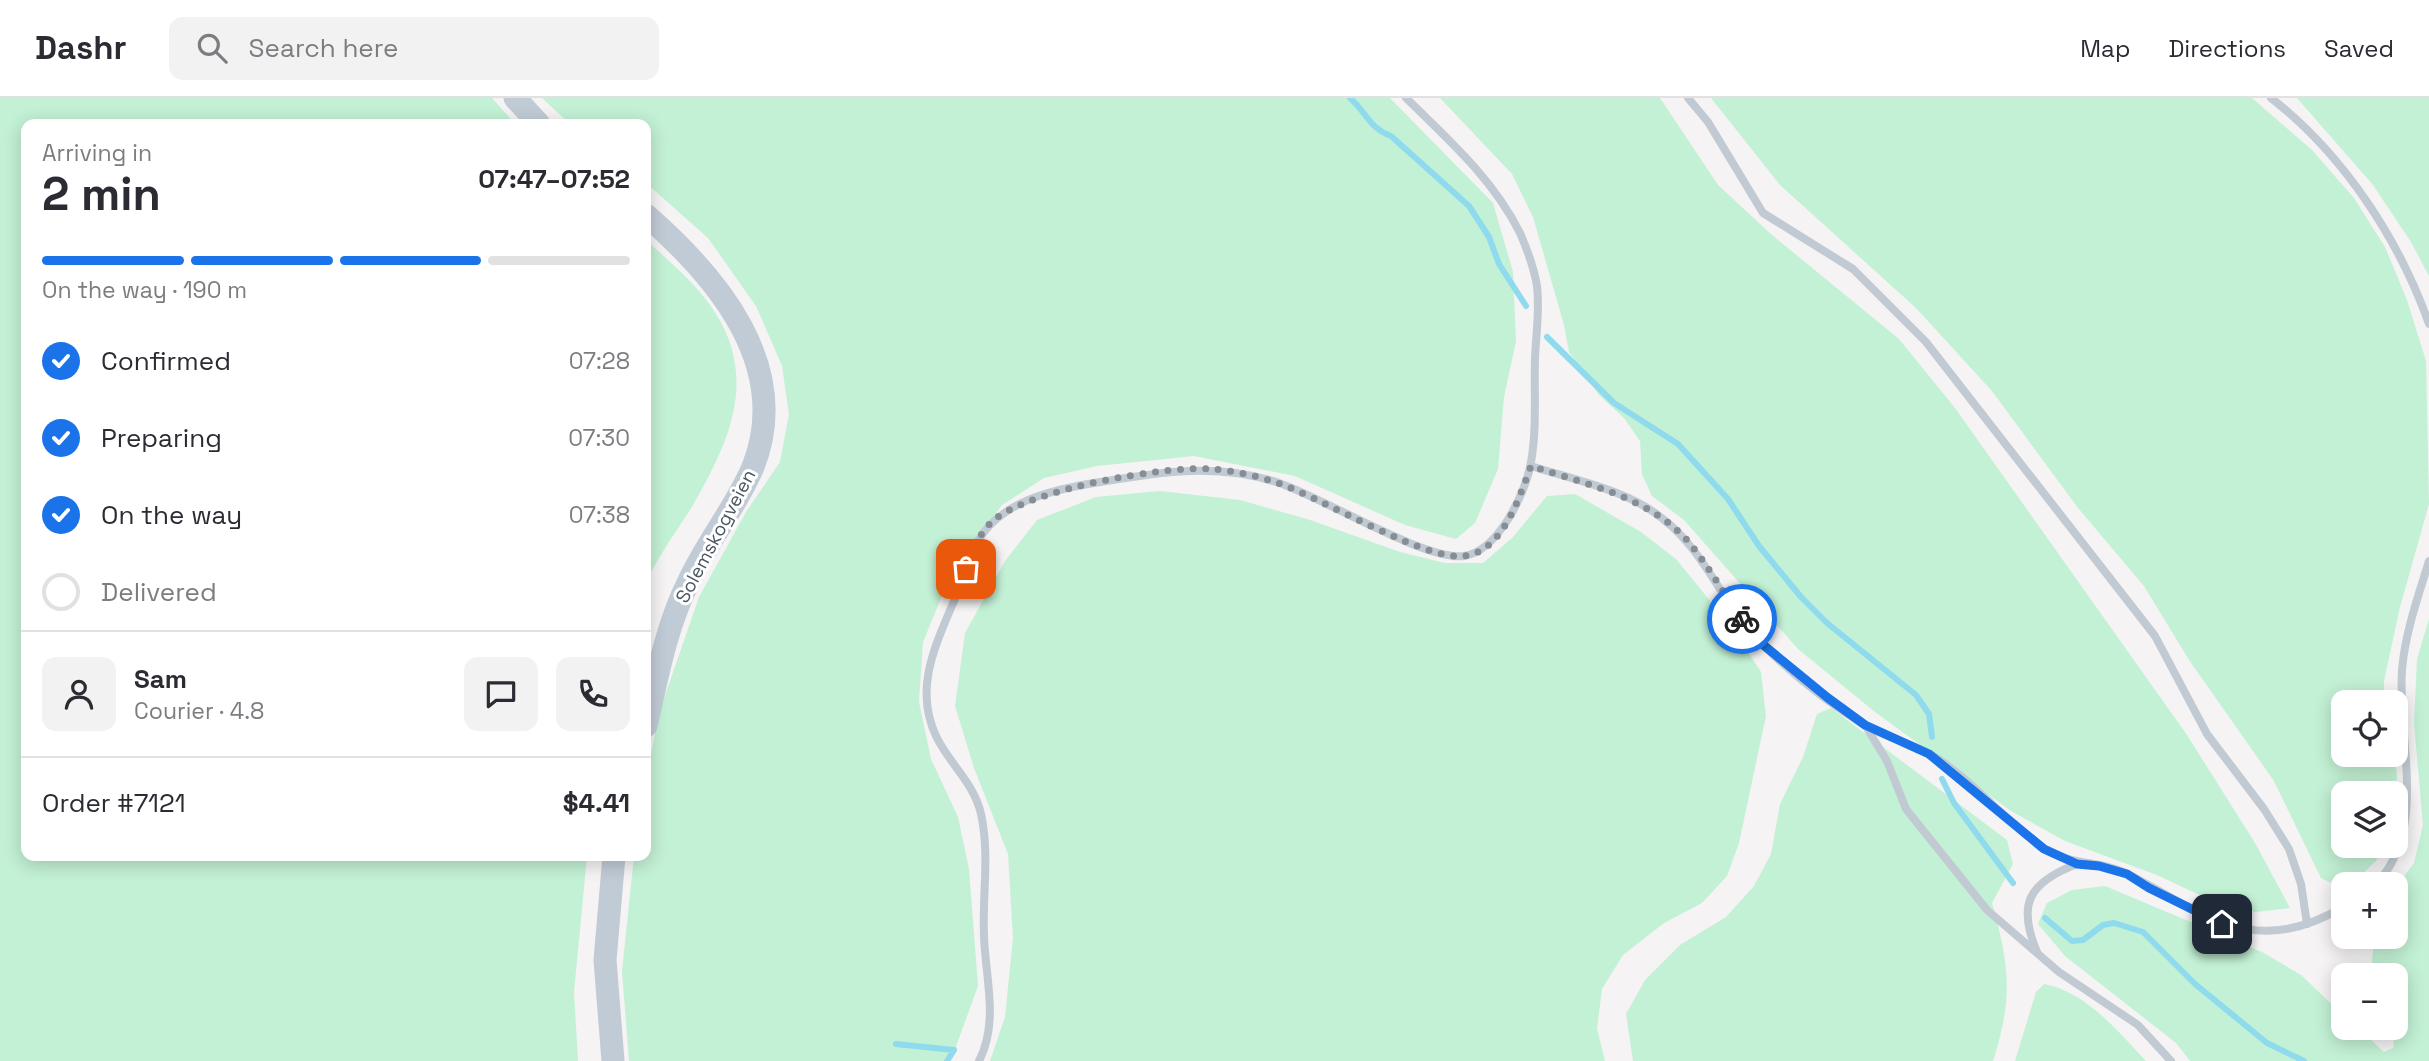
<!DOCTYPE html>
<html lang="en">
<head>
<meta charset="utf-8">
<style>
  :root { --surface:#fff; --page:#f2f2f3; --text:#2b2b33; --muted:#7c7c81; --line:#e1e1e2; --accent:#1a73e8 }
  body { margin:0; font-family:"Space Grotesk",sans-serif; background:var(--page); color:var(--text); height:100vh; display:flex; flex-direction:column; font-size:26px; white-space:nowrap }
  * { box-sizing:border-box; margin:0 }
  p { font-size:23px; color:var(--muted) }
  .icon { flex:none; width:38px; height:38px; fill:none; stroke:currentColor; stroke-width:2; stroke-linecap:round; stroke-linejoin:round }
  .map { position:relative; flex:1; overflow:hidden }
  .sheet { position:absolute; left:21px; top:21px; width:630px; height:742px; display:flex; flex-direction:column; background:var(--surface); border-radius:14px; box-shadow:0 4px 18px #0003 }
  .sheet>* { flex:none }
  .controls { position:absolute; left:2331px; top:592px; display:grid; gap:14px }
  .controls a { display:grid; place-items:center; width:77px; height:77px; border-radius:14px; background:var(--surface); box-shadow:0 4px 18px #0003; font-size:35px }
  .pin { position:absolute; display:grid; place-items:center; width:60px; height:60px; color:#fff; margin:-30px; border-radius:14px; box-shadow:0 4px 10px #0006 }
  .courier { position:absolute; display:grid; place-items:center; width:70px; height:70px; margin:-35px; border:5px solid #1a73e8; border-radius:50%; background:#fff; color:#222; box-shadow:0 2px 9px #0007 }
  .overview em { font-style:normal; font-weight:800 }
  .overview div { display:flex; flex-direction:column-reverse }
  .overview { display:flex; align-items:center; justify-content:space-between; height:119px; padding:0 21px }
  h1 { font-size:46px; font-weight:800; line-height:52px }
  .bar { display:grid; grid-template-columns:repeat(4,1fr); gap:10px 7px; align-content:center; height:84px; padding:0 21px }
  .bar i { height:9px; border-radius:5px; background:var(--line) }
  .bar .selected { background:var(--accent) }
  .bar p { grid-column:span 4 }
  .line { display:flex; align-items:center; gap:18px; padding:0 21px; border-top:2px solid var(--line) }
  .line div { flex:1 }
  .round { display:grid; place-items:center; flex:none; width:74px; height:74px; border-radius:14px; background:var(--page) }
  ol { padding:0 21px; list-style:none }
  li { display:flex; align-items:center; gap:21px; height:77px }
  li p { margin-inline-start:auto }
  li .icon { padding:7px; border-radius:50%; background:var(--accent); color:#fff; stroke-width:4 }
  li:last-child { color:var(--muted) }
  li i { width:38px; height:38px; border:4px solid var(--line); border-radius:50% }
  header { display:flex; align-items:center; gap:42px; box-sizing:border-box; height:98px; padding:0 35px; background:var(--surface); border-bottom:2px solid var(--line) }
  header strong { font-size:33px }
  nav { display:flex; gap:38px; margin-inline-start:auto; font-size:24px }
  .search { width:490px; height:63px; background:var(--page); display:flex; align-items:center; gap:18px; box-sizing:border-box; padding:0 24px; border-radius:14px; color:var(--muted); font-size:26px }
  .map>svg:first-child { display:block }
  .green { fill:#c3f1d5 }
  .lines { fill:none; stroke-linecap:round; stroke-linejoin:round }
  .stream { stroke:#90daee; stroke-width:6 }
  .lane { stroke:#c1cad2; stroke-width:8 }
  .secondary { stroke:#c1cbd6; stroke-width:23 }
  .done { stroke:#868d94; stroke-width:7; stroke-dasharray:0 12.6 }
  .route { stroke:#1a73e8; stroke-width:9 }
  .labels { text-anchor:middle; stroke-width:6; stroke-linejoin:round; paint-order:stroke }
  .street-label { font-size:19px; fill:#4a5661; stroke:#fff }
</style>
</head>
<body>
<header>
<strong>Dashr</strong>
<div class="search"><svg class="icon" aria-label="search" viewBox="0 0 24 24"><circle cx="10" cy="10" r="6"/><path d="M15 15l6 6"/></svg>Search here</div>
<nav><a>Map</a><a>Directions</a><a>Saved</a></nav>
</header>
<div class="map">
<svg width="2429" height="963" viewBox="0 0 2429 963">
  <rect width="100%" height="100%" fill="#f5f3f3"/>
  <path class="green" d="M0,0h492l23,26h-489v732h561l-13,136 4,69h-578z
    M542,0h848l103,105 20,69 3,69 -12,56 -6,72 -23,54 -19,16 -51,-14 -110,-49 -101,-20 -97,10 -53,12 -42,27 -53,74 -26,63 -4,60 12,57 27,58 11,52 9,117 -24,66 -9,9h-316l-7,-90 12,-115h12v-75l13,-68 40,-116 47,-85 34,-50 9,-48 -7,-48 -26,-60 -48,-68 -62,-55v-59h-76z
    M1440,0h220l58,87 54,50 127,104 56,69 232,327 68,108 35,65 -34,4 -44,-11 -55,-26 -92,-34 -54,-30 -136,-99 -77,-63 -114,-129 -32,-24 -10,-22 -2,-33 -16,-23 -25,-23 -30,-43 -5,-27 -31,-108 -21,-43z
    M1711,0h541l60,52 42,48 31,49 22,53 19,61 3,143 -29,103 -16,74v21h-41v52h49l5,18 -1,21h-53v52h40l-7,16 -22,21 -17,4 -16,-8 -47,-97 -85,-121 -45,-74 -66,-78 -86,-117 -76,-83 -136,-123z
    M2297,0h132v178l-18,-34 -38,-57z
    M646,142c24,22 53,46 70,74 42,67 12,130 -23,191 -16,26 -35,51 -47,78z
    M1160,393l80,9 70,20 90,32 45,11h38l29,-25 35,-42 28,-2 66,38 35,27 57,70 28,43 5,44 -27,127 -12,33 -25,27 -38,20 -41,32 -21,34 -5,39 8,33h-615l15,-44 8,-79 -5,-84 -34,-86 -19,-62 10,-73 40,-72 32,-41 59,-23z
    M2429,521v442h-239l-14,-18 -111,-87 -27,-32 9,-21 25,-13 33,-4 157,66 39,23 42,40v12h14l27,25 9,-4 1,-12 -4,-9h6v-52h-25l3,-39h22v-49l18,-24 9,-38 -9,-102 3,-64z
    M1831,610l176,132 6,24 -21,39c18,64 21,95 1,158h-360l-7,-47 19,-34 35,-35 46,-28 28,-31 17,-32 9,-50 23,-47 14,-43z
    M2044,886c42,8 74,47 102,77h-131l21,-69z"/>
  <g class="lines">
    <path class="stream" d="M1350,0c17,15 19,30 41,38l78,70 20,31 10,27 27,42
      M1547,239l67,66 64,41 50,55 31,47 42,51 26,26 89,72 13,19 3,23
      M1942,681l12,24 59,80
      M2045,820l27,23 11,-1 20,-15 11,-2 29,9 52,52 72,59 37,18
      M896,946l58,6 -7,11"/>
    <path class="lane" d="M1688,0l20,24 55,91 90,56 73,73 229,294 52,98 57,75 25,40 12,35 6,40
      M2271,0c72,56 128,141 158,226
      M1531,368c43,14 97,24 132,53 43,33 60,87 98,124 30,30 68,61 104,82 20,12 43,17 63,28 39,21 77,68 115,95 26,18 57,12 85,26 78,40 126,86 215,33
      M1865,627l22,36 19,48 81,101 72,62 79,53 33,36
      M2376,786c53,-55 21,-144 26,-214 3,-37 16,-73 27,-109
      M2037,854c-21,-49 -7,-70 40,-88
      M979,963c18,-35 9,-73 6,-110 -5,-45 6,-92 -4,-137 -6,-29 -31,-50 -44,-76 -24,-48 -2,-92 17,-137 8,-20 13,-42 24,-60 22,-38 70,-50 110,-57 66,-11 126,-23 191,-1 45,15 146,78 185,73 34,-5 62,-63 67,-94 6,-33 3,-70 4,-104 1,-24 5,-48 2,-72 -3,-18 -10,-37 -17,-53 -27,-54 -72,-94 -114,-135"/>
    <path class="secondary" d="M515,0l24,26
      M646,117c71,62 147,151 107,252 -17,40 -47,76 -65,116 -22,44 -31,95 -42,143
      M613,963l-8,-101 9,-104"/>
  </g>
  <g class="lines">
    <path class="done" d="M966,471c7,-18 13,-37 29,-50 39,-30 166,-53 215,-50 22,1 47,7 68,14 44,15 149,79 187,73 39,-6 54,-59 66,-90 54,18 115,30 155,73 21,24 37,54 56,80"/>
    <path class="route" d="M1742,521l19,24 67,55 37,27 64,29 115,95 33,15 22,2 28,8 22,14 73,36"/>
  </g>
  <g class="labels">
    <g class="street-label">
      <text transform="translate(715 438) rotate(-62)" y="7">Solemskogveien</text>
    </g>
  </g>
</svg>
<div class="controls">
<a><svg class="icon" aria-label="locate" viewBox="0 0 24 24"><circle cx="12" cy="12" r="6"/><path d="M12 2v4M12 18v4M2 12h4M18 12h4"/></svg></a>
<a><svg class="icon" aria-label="layers" viewBox="0 0 24 24"><path d="M12 4l9 5-9 5-9-5zM3 14l9 5 9-5"/></svg></a>
<a>+</a>
<a>−</a>
</div>
<div class="pin" style="left:966px;top:471px;background:#ea580c"><svg class="icon" aria-label="bag" viewBox="0 0 24 24"><path d="M5 8h14l-1 12H6zM9 8a3 3 0 0 1 6 0"/></svg></div>
<div class="pin" style="left:2222px;top:826px;background:#1f2937"><svg class="icon" aria-label="home" viewBox="0 0 24 24"><path d="M3 11l9-7 9 7M6 9v11h12V9"/></svg></div>
<div class="courier" style="left:1742px;top:521px"><svg class="icon" aria-label="bike" viewBox="0 0 24 24"><circle cx="6" cy="16" r="4"/><circle cx="18" cy="16" r="4"/><path d="M6 16l4-8h5l3 8M10 8l3 8H6M13 5h3"/></svg></div>
<section class="sheet">
<div class="overview"><div><h1>2 min</h1><p>Arriving in</p></div><em>07:47–07:52</em></div>
<div class="bar"><i class="selected"></i><i class="selected"></i><i class="selected"></i><i></i><p>On the way · 190 m</p></div>
<ol>
<li><svg class="icon" aria-label="check" viewBox="0 0 24 24"><path d="M5 12l5 5 9-10"/></svg>Confirmed<p>07:28</p></li>
<li><svg class="icon" aria-label="check" viewBox="0 0 24 24"><path d="M5 12l5 5 9-10"/></svg>Preparing<p>07:30</p></li>
<li><svg class="icon" aria-label="check" viewBox="0 0 24 24"><path d="M5 12l5 5 9-10"/></svg>On the way<p>07:38</p></li>
<li><i></i>Delivered</li>
</ol>
<div class="line" style="height:126px"><a class="round"><svg class="icon" aria-label="person" viewBox="0 0 24 24"><circle cx="12" cy="8" r="4"/><path d="M4 21q1-7 8-7t8 7"/></svg></a><div><b>Sam</b><p>Courier · 4.8</p></div><a class="round"><svg class="icon" aria-label="chat" viewBox="0 0 24 24"><path d="M4 5h16v11H9l-5 4z"/></svg></a><a class="round"><svg class="icon" aria-label="phone" viewBox="0 0 24 24"><path d="M5 4h4l2 5-3 2q2 4 5 5l2-3 5 2v4C11 20 4 13 5 4z"/></svg></a></div>
<div class="line" style="height:91px"><div>Order #7121</div><b>$4.41</b></div>
</section>
</div>
</body>
</html>
